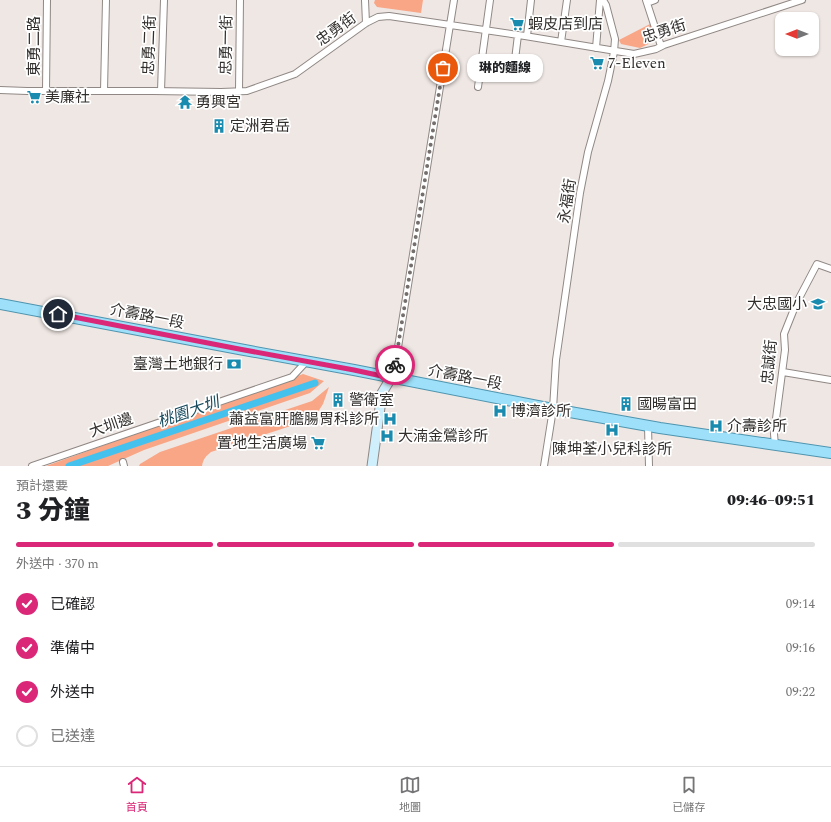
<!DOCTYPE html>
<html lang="zh-TW">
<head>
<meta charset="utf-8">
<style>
  :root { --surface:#fff; --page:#f2f2f2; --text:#202124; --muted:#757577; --line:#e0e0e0; --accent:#db2777 }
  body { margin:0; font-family:Spectral,"Noto Sans TC",serif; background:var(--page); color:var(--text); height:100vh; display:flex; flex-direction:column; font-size:15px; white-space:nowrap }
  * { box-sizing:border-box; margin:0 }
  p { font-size:13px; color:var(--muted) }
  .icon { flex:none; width:22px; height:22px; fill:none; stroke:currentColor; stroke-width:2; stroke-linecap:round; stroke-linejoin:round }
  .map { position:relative; height:466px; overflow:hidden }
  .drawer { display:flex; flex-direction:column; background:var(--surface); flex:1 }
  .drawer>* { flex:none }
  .needle { width:26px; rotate:270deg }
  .tools { position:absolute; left:775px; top:12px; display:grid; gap:8px }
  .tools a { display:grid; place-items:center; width:44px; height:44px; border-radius:8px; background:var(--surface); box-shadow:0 1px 3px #0004; font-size:20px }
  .pin { position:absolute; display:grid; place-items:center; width:34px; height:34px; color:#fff; margin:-17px; border:2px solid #fff; border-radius:50%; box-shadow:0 1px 4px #0007 }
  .courier { position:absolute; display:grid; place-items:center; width:40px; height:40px; margin:-20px; border:3px solid #db2777; border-radius:50%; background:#fff; color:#222; box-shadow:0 1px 5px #0007 }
  .bubble { position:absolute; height:28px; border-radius:12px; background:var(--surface); box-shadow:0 1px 3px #0004; font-size:13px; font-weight:800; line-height:28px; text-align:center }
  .headline em { font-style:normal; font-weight:800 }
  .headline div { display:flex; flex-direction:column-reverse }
  .headline { display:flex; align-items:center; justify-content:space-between; height:68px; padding:0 16px }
  h1 { font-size:26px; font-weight:800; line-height:30px }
  .bar { display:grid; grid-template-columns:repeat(4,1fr); gap:6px 4px; align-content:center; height:48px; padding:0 16px }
  .bar i { height:5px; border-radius:3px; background:var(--line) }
  .bar .selected { background:var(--accent) }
  .bar p { grid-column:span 4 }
  ol { padding:0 16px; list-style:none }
  li { display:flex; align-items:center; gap:12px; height:44px }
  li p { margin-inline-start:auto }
  li .icon { padding:4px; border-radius:50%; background:var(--accent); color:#fff; stroke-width:4 }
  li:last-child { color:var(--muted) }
  li i { width:22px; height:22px; border:2px solid var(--line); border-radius:50% }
  .menu { display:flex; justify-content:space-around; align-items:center; height:56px; border-top:1px solid var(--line); background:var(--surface); font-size:11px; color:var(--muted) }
  .menu a { display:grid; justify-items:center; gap:2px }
  .menu .selected { color:var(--accent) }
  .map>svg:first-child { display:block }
  .green { fill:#f8a686 }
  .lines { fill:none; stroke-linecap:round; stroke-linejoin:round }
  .canal { stroke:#45c1ee; stroke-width:7 }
  .street-casing { stroke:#908885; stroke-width:8 }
  .secondary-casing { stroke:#908885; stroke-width:11 }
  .primary-casing { stroke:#4f94af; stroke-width:12 }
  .street { stroke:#fff; stroke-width:6 }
  .secondary { stroke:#cfeffc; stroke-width:9 }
  .primary { stroke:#9ee0f9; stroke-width:10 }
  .done { stroke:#746f6d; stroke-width:4; stroke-dasharray:0 7.2 }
  .route { stroke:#db2777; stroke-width:5 }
  .labels { text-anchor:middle; stroke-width:3.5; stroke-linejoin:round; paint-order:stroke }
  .poi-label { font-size:15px; fill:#322f2d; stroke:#fff; text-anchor:start }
  .street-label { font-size:15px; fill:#322f2d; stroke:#fff }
  .water-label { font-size:16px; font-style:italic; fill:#184c5e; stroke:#fff }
</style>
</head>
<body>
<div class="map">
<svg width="831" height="466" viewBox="0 0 831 466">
  <rect width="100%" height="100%" fill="#efe7e3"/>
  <path class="green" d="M375,0h48l-2,13 -44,-6 -3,-4z
    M652,23l5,17 -17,8 -19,-4 -2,-4z
    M303,374l21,7 -14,12 -166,57 -36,16h-62z
    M329,387l-6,17 -7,11 -10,6 -95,31c-5,4 -8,7 -9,14h-63l1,-2 20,-12 152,-51z"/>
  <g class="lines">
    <path class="canal" d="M69,466l246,-83"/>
    <defs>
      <path id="street" d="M365,0l1,23
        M646,0l15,46
        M647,3l8,-3
        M527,36l4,-36
        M561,42l6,-42
        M596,48l4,-48
        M513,76l5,-41
        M478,87l12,-87
        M0,90l27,1h126l68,1 26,-1 48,-17 71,-51 12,-6 11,-1 136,20 109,18 22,-5 8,-4 138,-45
        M46,91l1,-91
        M104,91l2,-91
        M161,91l3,-91
        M239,91l1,-91
        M783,372l48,8
        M391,378l3,-6 60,-372
        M648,426l1,40
        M775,445l-1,-11 11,-84 -1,-16 12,-30 21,-40 14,5
        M123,462l1,4
        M32,466l260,-89 14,-15
        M544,466l9,-57 3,-49 24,-167 8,-41 20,-71 6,-29 1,-13 -9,-34 -3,-5"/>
      <path id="secondary" d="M372,466l10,-73 9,-15"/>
      <path id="primary" d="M0,304l239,45 115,21 199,39 107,19 171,25"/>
    </defs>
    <use href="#street" class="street-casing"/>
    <use href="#secondary" class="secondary-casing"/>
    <use href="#primary" class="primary-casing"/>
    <use href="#street" class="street"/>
    <use href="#secondary" class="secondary"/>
    <use href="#primary" class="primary"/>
  </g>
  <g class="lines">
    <path class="done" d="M395,365l48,-297"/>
    <path class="route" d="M58,314l181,35 115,21 37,8 3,-6 1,-7"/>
  </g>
  <defs>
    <symbol id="supermarket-bare" viewBox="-9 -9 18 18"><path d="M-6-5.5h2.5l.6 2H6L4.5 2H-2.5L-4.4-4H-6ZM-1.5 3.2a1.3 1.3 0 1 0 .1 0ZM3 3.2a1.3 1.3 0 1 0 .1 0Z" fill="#198baf" stroke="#fff" stroke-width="2.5" paint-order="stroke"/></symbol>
    <symbol id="temple-bare" viewBox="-9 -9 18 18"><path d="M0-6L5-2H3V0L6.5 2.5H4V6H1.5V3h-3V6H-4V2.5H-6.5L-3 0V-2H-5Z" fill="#198baf" stroke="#fff" stroke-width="2.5" paint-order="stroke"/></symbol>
    <symbol id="building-bare" viewBox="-9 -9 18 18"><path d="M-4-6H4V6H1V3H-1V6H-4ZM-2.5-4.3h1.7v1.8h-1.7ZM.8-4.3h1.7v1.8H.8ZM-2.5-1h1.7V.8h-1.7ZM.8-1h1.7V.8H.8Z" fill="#198baf" stroke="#fff" stroke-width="2.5" paint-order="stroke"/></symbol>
    <symbol id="school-bare" viewBox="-9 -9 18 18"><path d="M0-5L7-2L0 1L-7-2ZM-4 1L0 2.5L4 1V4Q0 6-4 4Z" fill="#198baf" stroke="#fff" stroke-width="2.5" paint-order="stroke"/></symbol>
    <symbol id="bank-bare" viewBox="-9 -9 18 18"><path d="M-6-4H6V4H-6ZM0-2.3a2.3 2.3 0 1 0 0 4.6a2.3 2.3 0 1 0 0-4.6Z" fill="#198baf" stroke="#fff" stroke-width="2.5" paint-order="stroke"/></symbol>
    <symbol id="hospital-bare" viewBox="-9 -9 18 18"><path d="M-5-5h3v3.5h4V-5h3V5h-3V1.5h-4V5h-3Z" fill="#198baf" stroke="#fff" stroke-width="2.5" paint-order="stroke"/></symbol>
  </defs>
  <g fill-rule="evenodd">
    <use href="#supermarket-bare" x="507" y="14" width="20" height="20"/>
    <use href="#supermarket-bare" x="587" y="53" width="20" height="20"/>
    <use href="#supermarket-bare" x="24" y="87" width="20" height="20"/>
    <use href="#temple-bare" x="175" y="92" width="20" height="20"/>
    <use href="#building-bare" x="209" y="116" width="20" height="20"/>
    <use href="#school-bare" x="808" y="294" width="20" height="20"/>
    <use href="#bank-bare" x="224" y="354" width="20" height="20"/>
    <use href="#building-bare" x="328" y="390" width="20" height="20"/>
    <use href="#building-bare" x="616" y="394" width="20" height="20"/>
    <use href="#hospital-bare" x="490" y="401" width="20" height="20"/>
    <use href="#hospital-bare" x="380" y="409" width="20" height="20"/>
    <use href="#hospital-bare" x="706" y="416" width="20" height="20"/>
    <use href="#hospital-bare" x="602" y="420" width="20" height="20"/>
    <use href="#hospital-bare" x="377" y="426" width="20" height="20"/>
    <use href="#supermarket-bare" x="308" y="433" width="20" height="20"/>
  </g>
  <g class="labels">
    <g class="poi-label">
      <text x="528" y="29">蝦皮店到店</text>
      <text x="608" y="68">7-Eleven</text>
      <text x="45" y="102">美廉社</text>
      <text x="196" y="107">勇興宮</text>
      <text x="230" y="131">定洲君岳</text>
      <text x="807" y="309" text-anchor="end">大忠國小</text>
      <text x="223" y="369" text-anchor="end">臺灣土地銀行</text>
      <text x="349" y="405">警衛室</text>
      <text x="637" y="409">國暘富田</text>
      <text x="511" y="416">博濟診所</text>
      <text x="379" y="424" text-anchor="end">蕭益富肝膽腸胃科診所</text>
      <text x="727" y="431">介壽診所</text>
      <text x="398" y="441">大湳金鶯診所</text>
      <text x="307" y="448" text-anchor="end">置地生活廣場</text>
      <text x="612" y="454" text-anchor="middle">陳坤荃小兒科診所</text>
    </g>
    <g class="street-label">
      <text transform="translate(336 29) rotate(-36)" y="5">忠勇街</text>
      <text transform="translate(664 31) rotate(-18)" y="5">忠勇街</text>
      <text transform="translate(149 45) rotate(-88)" y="5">忠勇二街</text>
      <text transform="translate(226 45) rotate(-89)" y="5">忠勇一街</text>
      <text transform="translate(34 46) rotate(-90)" y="5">東勇二路</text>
      <text transform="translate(567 201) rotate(-81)" y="5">永福街</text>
      <text transform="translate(147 316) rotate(11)" y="5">介壽路一段</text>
      <text transform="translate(769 362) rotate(-85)" y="5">忠誠街</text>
      <text transform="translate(465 377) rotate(11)" y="5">介壽路一段</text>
      <text transform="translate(111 425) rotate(-19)" y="5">大圳邊</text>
    </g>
    <g class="water-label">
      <text transform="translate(188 411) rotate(-19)" y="6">桃園大圳</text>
    </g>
  </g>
</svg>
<div class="tools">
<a><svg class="needle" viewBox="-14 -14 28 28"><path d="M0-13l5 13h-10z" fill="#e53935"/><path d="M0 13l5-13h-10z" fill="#757577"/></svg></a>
</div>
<div class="pin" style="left:443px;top:68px;background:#ea580c"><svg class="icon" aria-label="bag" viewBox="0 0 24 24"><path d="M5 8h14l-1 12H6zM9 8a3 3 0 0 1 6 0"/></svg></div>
<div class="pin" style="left:58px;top:314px;background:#1f2937"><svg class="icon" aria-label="home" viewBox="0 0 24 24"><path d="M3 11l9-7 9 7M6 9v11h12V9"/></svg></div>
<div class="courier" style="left:395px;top:365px"><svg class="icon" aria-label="bike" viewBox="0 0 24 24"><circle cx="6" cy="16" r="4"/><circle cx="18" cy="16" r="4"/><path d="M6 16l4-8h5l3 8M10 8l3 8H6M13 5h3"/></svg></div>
<div class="bubble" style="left:467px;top:54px;width:76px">琳的麵線</div>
</div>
<section class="drawer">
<div class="headline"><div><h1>3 分鐘</h1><p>預計還要</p></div><em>09:46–09:51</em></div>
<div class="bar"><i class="selected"></i><i class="selected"></i><i class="selected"></i><i></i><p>外送中 · 370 m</p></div>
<ol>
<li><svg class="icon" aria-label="check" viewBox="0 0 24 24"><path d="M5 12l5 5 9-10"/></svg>已確認<p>09:14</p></li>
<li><svg class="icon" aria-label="check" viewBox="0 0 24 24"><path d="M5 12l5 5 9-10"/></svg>準備中<p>09:16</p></li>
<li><svg class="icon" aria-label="check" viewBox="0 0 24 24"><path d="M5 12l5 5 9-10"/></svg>外送中<p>09:22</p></li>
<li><i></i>已送達</li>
</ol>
</section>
<nav class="menu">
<a class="selected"><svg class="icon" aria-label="home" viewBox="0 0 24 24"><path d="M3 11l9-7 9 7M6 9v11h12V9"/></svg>首頁</a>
<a><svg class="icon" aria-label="map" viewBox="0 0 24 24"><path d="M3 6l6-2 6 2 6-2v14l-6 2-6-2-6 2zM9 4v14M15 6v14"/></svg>地圖</a>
<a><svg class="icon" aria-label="saved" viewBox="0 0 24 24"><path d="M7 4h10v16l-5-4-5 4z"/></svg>已儲存</a>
</nav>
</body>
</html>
